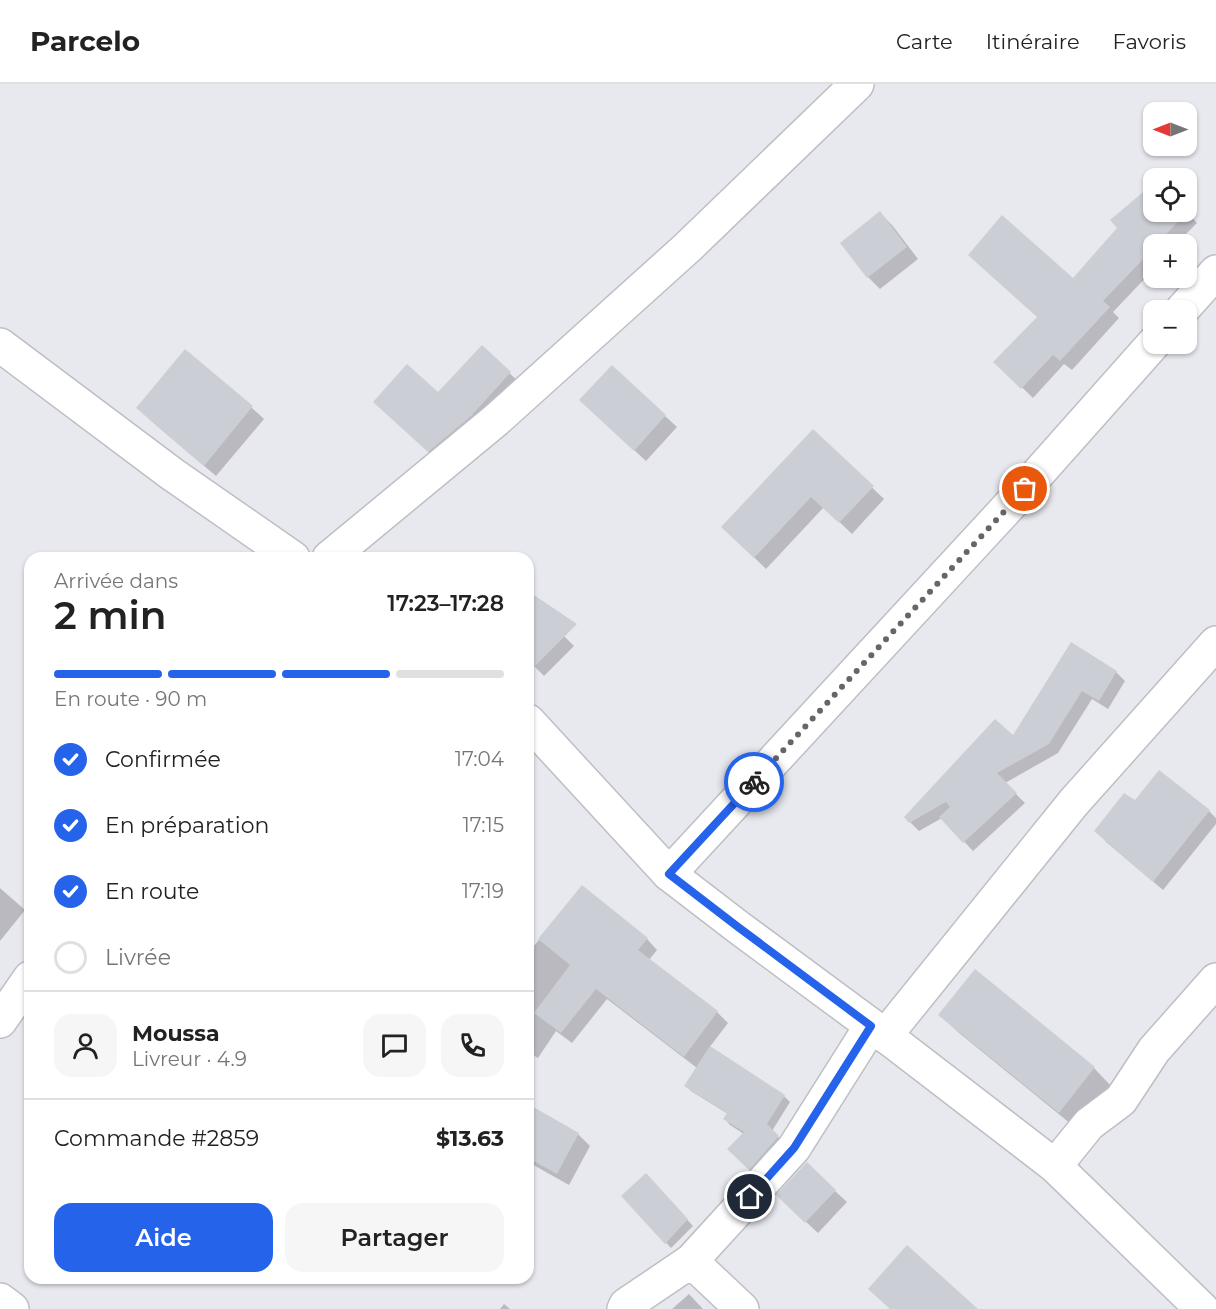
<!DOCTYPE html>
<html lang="fr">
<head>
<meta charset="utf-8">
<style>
  :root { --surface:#fff; --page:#f6f6f6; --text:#222; --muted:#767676; --line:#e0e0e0; --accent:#2563eb }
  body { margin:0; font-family:Montserrat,sans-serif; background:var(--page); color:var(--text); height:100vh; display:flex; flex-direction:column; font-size:22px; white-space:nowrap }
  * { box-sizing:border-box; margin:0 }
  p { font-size:20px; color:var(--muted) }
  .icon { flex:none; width:33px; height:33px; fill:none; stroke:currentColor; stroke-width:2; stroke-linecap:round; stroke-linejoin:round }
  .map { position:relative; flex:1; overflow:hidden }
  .sheet { position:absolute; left:24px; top:468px; width:510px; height:732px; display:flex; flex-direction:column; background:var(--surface); border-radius:18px; box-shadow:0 2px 4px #0004 }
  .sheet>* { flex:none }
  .needle { width:39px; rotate:270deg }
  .buttons { position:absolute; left:1143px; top:18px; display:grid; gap:12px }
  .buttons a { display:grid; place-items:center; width:54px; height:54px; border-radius:12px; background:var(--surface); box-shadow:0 2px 4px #0004; font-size:30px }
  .pin { position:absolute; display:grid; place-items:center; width:51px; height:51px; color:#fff; margin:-26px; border:3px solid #fff; border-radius:50%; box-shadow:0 2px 6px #0007 }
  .courier { position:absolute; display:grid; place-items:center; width:60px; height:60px; margin:-30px; border:4px solid #2563eb; border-radius:50%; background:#fff; color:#222; box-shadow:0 2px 8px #0007 }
  .summary em { font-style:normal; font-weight:600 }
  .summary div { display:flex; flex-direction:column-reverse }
  .summary { display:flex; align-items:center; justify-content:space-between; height:102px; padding:0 30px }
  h1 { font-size:39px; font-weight:600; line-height:45px }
  .bar { display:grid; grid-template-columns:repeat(4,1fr); gap:9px 6px; align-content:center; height:72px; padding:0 30px }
  .bar i { height:8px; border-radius:4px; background:var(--line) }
  .bar .on { background:var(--accent) }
  .bar p { grid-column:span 4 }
  .line { display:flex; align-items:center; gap:15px; padding:0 30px; border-top:2px solid var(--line) }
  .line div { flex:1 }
  .round { display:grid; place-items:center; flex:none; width:63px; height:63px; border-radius:18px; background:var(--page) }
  ol { padding:0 30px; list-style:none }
  li { display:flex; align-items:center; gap:18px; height:66px }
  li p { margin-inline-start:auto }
  li .icon { padding:6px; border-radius:50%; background:var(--accent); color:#fff; stroke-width:4 }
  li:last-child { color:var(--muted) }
  li i { width:33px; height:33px; border:3px solid var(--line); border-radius:50% }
  .button { display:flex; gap:12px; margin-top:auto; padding:12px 30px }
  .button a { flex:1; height:69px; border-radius:18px; background:var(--accent); color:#fff; font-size:24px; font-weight:600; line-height:69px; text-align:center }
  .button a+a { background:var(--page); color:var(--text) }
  header { display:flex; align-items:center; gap:36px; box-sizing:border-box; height:84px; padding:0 30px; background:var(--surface); border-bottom:2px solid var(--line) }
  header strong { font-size:28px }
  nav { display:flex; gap:33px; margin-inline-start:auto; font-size:21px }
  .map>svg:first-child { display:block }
  .shadow { fill:#0003 }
  .building { fill:#cbcfd5 }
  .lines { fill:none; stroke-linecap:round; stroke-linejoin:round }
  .street-casing { stroke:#bebec5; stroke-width:36 }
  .secondary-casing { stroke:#bebec5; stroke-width:36 }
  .street { stroke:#fff; stroke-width:33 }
  .secondary { stroke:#fff; stroke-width:33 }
  .done { stroke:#66666a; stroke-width:6; stroke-dasharray:0 10.8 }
  .route { stroke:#2563eb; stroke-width:8 }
</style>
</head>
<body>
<header>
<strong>Parcelo</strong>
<nav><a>Carte</a><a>Itinéraire</a><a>Favoris</a></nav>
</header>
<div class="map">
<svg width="1216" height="1225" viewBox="0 0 1216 1225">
  <rect width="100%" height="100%" fill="#e8e8ef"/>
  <path class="shadow" d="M1186,127l11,12 -21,21h-22v25l-41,43 6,6 -47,52 -8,-6 -31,34 -37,-36 77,-82 46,-52 35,-16z
    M880,129l12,12 26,34 -38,30 -12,-12 -26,-34z
    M482,263l40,38 -81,78 -54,-49 51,-20z
    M185,267l67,57 12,11 -48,57 -66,-56z
    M593,328l72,4 12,11 -31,34z
    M813,347l71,68 -32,35 -28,-27 -58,62 -43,-42z
    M466,468l9,6h-13z
    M528,516l46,46 -30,30 -16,-16z
    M1071,560l45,28 9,9 -17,28 -16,-10 -34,54 -53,30 20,20 -52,48 -31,-33 -23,13 -9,-9 103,-85z
    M1135,718l74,9 7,7v6l-53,66 -58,-49z
    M583,803l64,52 10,11 -8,10 68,52 11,11 -19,25 75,48 6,6 -18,29 12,12 -29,31 -26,-25 15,-15 -14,-9 -5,-6 3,-5 -37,-23 -5,-5 11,-18 -90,-69 -35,44 -16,-12 -18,27 -10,-6v-99z
    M0,804l25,22 -25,31z
    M975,887l119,97 17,18 -34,43 -119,-97 -18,-17z
    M528,1022l50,28 12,12 -21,39 -41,-23z
    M646,1091l47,51 -22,22 -48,-52z
    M835,1107l12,11 -29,31 -28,-26z
    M689,1210l14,15h-31z
    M504,1220l6,5h-10z"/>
  <path class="building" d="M1154,99v29h33l-30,32h-3v4l-51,53 7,6 -50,54 -7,-6 -32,34 -28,-27 44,-45 -69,-62 34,-40 71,63 44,-50 -7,-8z
    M880,127l27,36 -40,31 -27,-35z
    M482,261l29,27 -40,44 -43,36 -55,-50 34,-38 31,28z
    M185,265l68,57 -49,60 -68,-58z
    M612,281l54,50 -32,36 -55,-51z
    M813,345l61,57 -35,37 -28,-26 -57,61 -33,-31z
    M528,507l49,33 -49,49z
    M1071,558l46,29 -18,30 -17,-10 -33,53 -52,29 20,20 -54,50 -24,-26 11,-10 -4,-5 -37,21 -5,-6 91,-98 18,16z
    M1159,686l51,40 -57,72 -59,-51 30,-38 11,7z
    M582,801l66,53 -10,12 80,61 -34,46 -88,-68 -35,44 -27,-20 36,-48 -32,-26z
    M975,885l120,98 -36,46 -121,-98z
    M710,962l75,49 -18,29 12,12 -30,34 -22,-21 17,-17 -21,-13 4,-6 -43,-27z
    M528,1020l51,29 -22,41 -29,-16z
    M807,1078l29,28 -31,33 -29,-28z
    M646,1089l42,46 -23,25 -44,-48z
    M907,1161l71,64h-88l-22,-20z"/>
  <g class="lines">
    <defs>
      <path id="street" d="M1182,226l34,-38
        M329,474l167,-138 192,-173 169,-163
        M669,790l341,-369 144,-162
        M0,937l30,-43
        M885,952l189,-234 142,-159
        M1055,1082l34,-42 32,-24 33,-50 62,-70
        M691,1177l51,48
        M0,1216l12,9
        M624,1225l2,-4 65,-44 103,-113 77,-122"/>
      <path id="secondary" d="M0,261l172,129 121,84
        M528,637l141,153 69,53 157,116 160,123 147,143"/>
    </defs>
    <use href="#street" class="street-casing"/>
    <use href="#secondary" class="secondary-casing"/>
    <use href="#street" class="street"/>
    <use href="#secondary" class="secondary"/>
  </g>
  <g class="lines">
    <path class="done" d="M754,698l271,-293"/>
    <path class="route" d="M750,1113l44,-49 77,-122 -133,-99 -69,-53 85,-92"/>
  </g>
</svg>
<div class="buttons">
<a><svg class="needle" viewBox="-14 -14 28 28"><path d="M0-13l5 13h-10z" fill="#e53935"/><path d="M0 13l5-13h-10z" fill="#767676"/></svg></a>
<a><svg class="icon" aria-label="locate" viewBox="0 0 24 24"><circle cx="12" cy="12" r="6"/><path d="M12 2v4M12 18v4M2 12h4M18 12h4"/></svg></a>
<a>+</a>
<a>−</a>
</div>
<div class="pin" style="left:1025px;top:405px;background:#ea580c"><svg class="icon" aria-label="bag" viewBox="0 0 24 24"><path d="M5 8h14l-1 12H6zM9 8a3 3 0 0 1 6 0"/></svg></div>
<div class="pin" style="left:750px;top:1113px;background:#1f2937"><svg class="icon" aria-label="home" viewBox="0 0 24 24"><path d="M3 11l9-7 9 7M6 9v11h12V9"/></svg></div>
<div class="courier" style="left:754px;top:698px"><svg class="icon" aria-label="bike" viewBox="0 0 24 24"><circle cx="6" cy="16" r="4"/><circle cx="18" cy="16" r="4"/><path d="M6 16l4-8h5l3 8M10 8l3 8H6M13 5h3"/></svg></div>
<section class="sheet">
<div class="summary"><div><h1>2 min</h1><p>Arrivée dans</p></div><em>17:23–17:28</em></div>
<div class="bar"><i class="on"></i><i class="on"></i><i class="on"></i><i></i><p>En route · 90 m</p></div>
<ol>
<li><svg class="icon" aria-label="check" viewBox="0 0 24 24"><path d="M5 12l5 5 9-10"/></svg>Confirmée<p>17:04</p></li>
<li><svg class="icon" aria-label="check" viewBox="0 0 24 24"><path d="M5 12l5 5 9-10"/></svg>En préparation<p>17:15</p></li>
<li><svg class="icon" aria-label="check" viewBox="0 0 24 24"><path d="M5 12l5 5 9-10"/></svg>En route<p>17:19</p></li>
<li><i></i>Livrée</li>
</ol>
<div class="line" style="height:108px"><a class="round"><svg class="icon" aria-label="person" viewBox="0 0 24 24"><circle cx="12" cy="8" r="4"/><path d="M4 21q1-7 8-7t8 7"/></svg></a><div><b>Moussa</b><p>Livreur · 4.9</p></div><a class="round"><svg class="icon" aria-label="chat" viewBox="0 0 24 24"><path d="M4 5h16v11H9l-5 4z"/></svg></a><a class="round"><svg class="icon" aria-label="phone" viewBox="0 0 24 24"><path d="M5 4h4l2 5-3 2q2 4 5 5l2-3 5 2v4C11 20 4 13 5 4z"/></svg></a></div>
<div class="line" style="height:78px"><div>Commande #2859</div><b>$13.63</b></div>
<div class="button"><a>Aide</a><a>Partager</a></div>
</section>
</div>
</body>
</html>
